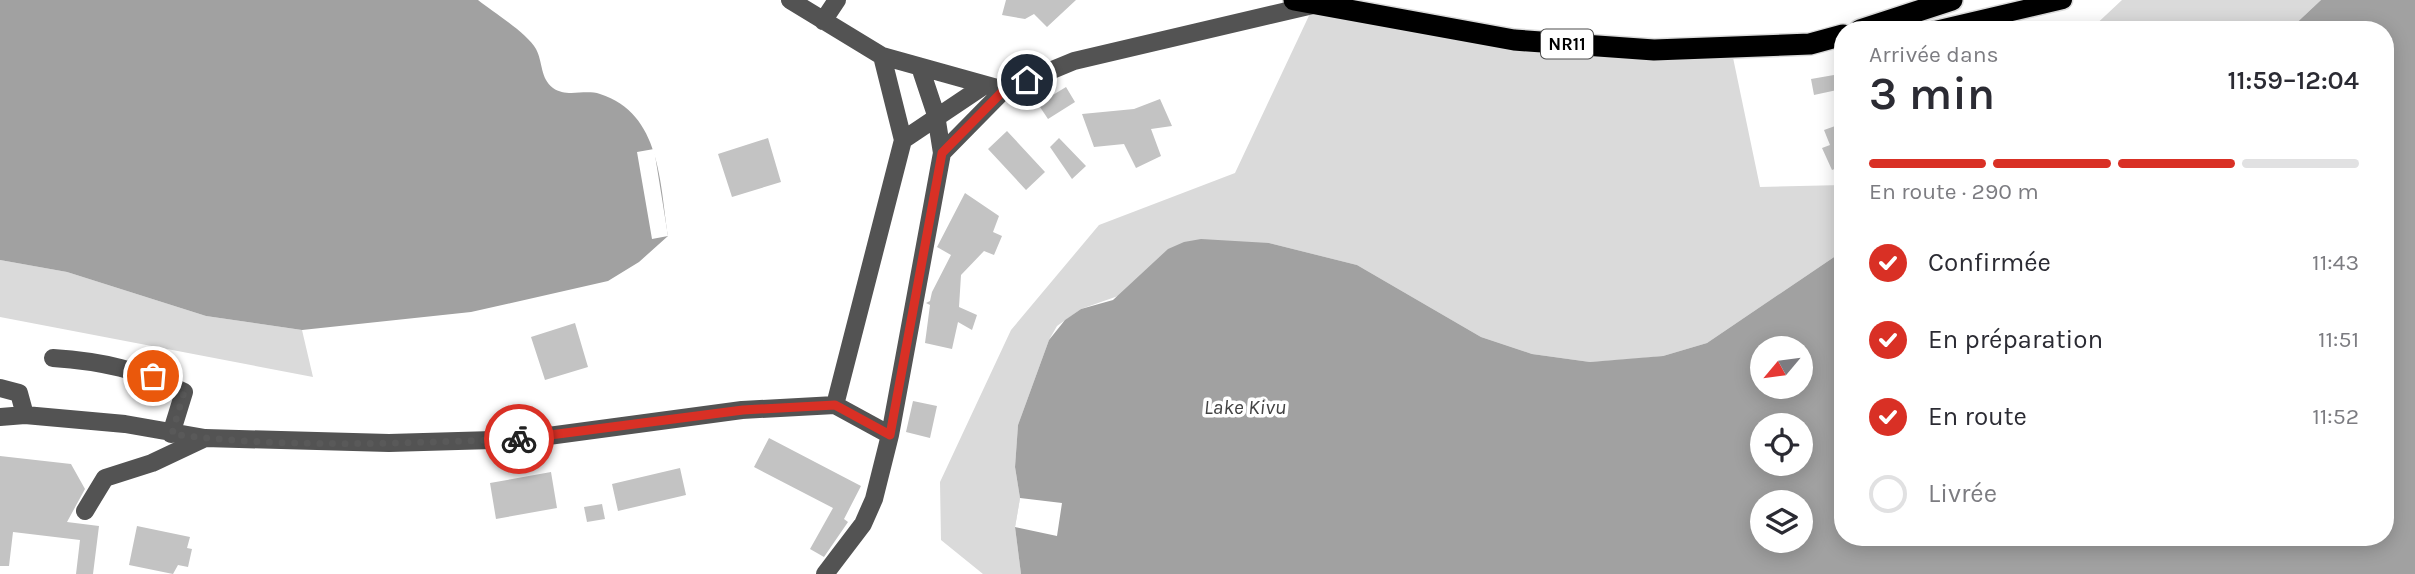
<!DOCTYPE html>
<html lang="fr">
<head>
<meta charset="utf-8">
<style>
  :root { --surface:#fff; --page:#f7f7f7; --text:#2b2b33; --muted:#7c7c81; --line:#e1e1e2; --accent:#d93025 }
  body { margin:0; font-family:Karla,sans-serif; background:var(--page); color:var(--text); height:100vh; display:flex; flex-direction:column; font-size:26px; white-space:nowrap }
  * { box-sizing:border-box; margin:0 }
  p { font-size:23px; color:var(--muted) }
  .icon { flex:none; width:38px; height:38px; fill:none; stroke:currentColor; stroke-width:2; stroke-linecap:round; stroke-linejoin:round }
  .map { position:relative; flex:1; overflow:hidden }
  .drawer { position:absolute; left:1834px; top:21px; width:560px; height:525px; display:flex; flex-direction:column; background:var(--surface); border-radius:28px; box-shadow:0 4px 18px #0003 }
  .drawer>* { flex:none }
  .needle { width:46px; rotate:241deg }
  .buttons { position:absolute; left:1750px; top:336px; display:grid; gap:14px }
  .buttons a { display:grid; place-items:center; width:63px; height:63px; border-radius:50%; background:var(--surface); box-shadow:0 4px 18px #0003; font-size:35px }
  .pin { position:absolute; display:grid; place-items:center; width:60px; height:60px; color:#fff; margin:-30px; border:4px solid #fff; border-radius:50%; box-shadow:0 2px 7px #0007 }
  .courier { position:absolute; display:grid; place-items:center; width:70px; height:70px; margin:-35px; border:5px solid #d93025; border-radius:50%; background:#fff; color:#222; box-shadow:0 2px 9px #0007 }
  .headline em { font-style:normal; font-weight:600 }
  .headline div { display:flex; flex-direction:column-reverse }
  .headline { display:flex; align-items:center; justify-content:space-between; height:119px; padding:0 35px }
  h1 { font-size:46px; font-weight:600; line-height:52px }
  .bar { display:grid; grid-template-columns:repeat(4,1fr); gap:10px 7px; align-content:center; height:84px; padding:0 35px }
  .bar i { height:9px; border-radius:5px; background:var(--line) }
  .bar .current { background:var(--accent) }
  .bar p { grid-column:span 4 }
  ol { padding:0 35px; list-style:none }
  li { display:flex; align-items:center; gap:21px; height:77px }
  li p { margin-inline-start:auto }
  li .icon { padding:7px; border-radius:50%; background:var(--accent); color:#fff; stroke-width:4 }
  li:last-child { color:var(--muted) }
  li i { width:38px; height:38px; border:4px solid var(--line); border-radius:50% }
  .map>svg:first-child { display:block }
  .green { fill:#dadada }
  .water { fill:#a1a1a1; fill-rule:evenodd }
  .pier { fill:#fff }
  .building { fill:#c3c3c3 }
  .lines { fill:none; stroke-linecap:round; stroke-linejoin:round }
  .major-casing { stroke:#dbdbdb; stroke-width:21 }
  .highway-casing { stroke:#dbdbdb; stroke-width:24 }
  .minor { stroke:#535353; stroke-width:18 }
  .major { stroke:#000; stroke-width:18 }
  .highway { stroke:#000; stroke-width:21 }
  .done { stroke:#595959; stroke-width:7; stroke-dasharray:0 12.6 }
  .route { stroke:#d93025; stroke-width:9 }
  .labels { text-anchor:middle; stroke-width:7; stroke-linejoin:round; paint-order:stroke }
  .shield { fill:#fff; stroke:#4c4c4c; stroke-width:2 }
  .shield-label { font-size:18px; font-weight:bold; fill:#000 }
  .water-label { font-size:21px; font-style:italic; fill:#424242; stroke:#fff }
</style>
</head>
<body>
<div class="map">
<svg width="2415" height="574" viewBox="0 0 2415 574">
  <rect width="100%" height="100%" fill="#fff"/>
  <path class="green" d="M2122,0h199l-32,30h-199z
    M1314,5l200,35 217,8 29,139 83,-2v66l-136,92 -44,13 -29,3 -44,3 -58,-8 -51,-17 -124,-72 -88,-22 -188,66 -24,17 -8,14 -31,85 -3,42 5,31 -5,29 6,47h-38l-42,-34 -1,-58 71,-152 88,-105 136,-52z
    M0,260l67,12 139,44 96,14 11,47 -313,-60z"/>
  <path class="water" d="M0,0h478c15,12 49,33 58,49 7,13 4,29 17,39 14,10 31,1 47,6 61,19 60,90 68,142l-29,26 -31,19 -137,31 -169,18 -96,-14 -139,-44 -67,-12z
    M2321,0h94v574h-1394l-6,-47 5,-29 -5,-31 3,-42 31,-85 16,-20 16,-11 32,-9 55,-51 16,-7 17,-3 68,4 88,22 124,72 51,17 58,8 73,-6 44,-13 136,-92v286h542v-507h-96zM1762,348h39v39h-39zM1762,425h39v39h-39zM1762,502h39v39h-39z"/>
  <path class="pier" d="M654,149l14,87 -16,3 -15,-87z
    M1020,498l42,5 -5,33 -42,-9z"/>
  <path class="building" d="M1006,0h70l-29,27 -13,-13 -9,5 -23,-4z
    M1834,75l3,15 -23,5 -3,-16z
    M1066,87l9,15 -27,17 -10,-15z
    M1160,99l12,27 -21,3 10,27 -25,12 -12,-24 -30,3 -12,-33 52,-5z
    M1838,125l5,12 -1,37 -2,-7 -8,3 -10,-22 8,-3 -6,-15z
    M1007,131l38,41 -19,18 -38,-41z
    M768,138l13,44 -49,15 -14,-43z
    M1059,138l27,28 -14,13 -22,-32z
    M965,193l34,23 -6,16 9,4 -8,19 -10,-4 -23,24 -2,32 18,8 -5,15 -14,-8 -6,27 -27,-6 5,-38 -4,-2 4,-2 2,-9 19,-37 -14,-8z
    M575,323l13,44 -43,13 -14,-43z
    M913,401l24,5 -7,32 -24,-6z
    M769,438l92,48 -17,33 4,3 -24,35 -14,-8 23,-41 -79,-41z
    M0,456l71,8 14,25 -18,33 32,4 -6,48h-17l4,-34 -67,-8 -4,34h-9z
    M680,468l6,27 -68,16 -6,-27z
    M551,472l6,36 -61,11 -6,-36z
    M602,504l3,15 -18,3 -3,-15z
    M137,526l53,11 -3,11 5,1 -4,18 -10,-2 -5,9 -44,-9z"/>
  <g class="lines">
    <defs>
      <path id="major" d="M1935,30l128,-30"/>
      <path id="highway" d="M1294,0l220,40 140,10 156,-6 33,-9
        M1860,30l92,-30"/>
    </defs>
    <use href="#major" class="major-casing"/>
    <use href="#highway" class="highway-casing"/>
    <path class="minor" d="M790,0l92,56 122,34
      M823,21l14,-21
      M903,140l79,-53
      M942,153l62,-63 70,-29 239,-56
      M53,358c47,3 89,12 131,34l-13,42
      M0,388l19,5 6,22
      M835,405l68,-265 -21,-84
      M0,417l25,-2 100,9 80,14 184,5 137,-4 216,-29 93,-5 55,30
      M85,511l20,-33 47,-15 53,-25
      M825,574l38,-50 11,-25 16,-64 52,-282 -6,-38 -16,-48"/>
    <use href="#major" class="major"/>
    <use href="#highway" class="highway"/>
  </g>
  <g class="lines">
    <path class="done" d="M153,376l31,16 -12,42c114,15 232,9 347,5"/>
    <path class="route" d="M519,439l224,-29 92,-5 55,30 52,-282 62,-63 23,-10"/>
  </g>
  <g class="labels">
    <rect class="shield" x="1541" y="29.5" width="52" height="29" rx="5"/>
    <g class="shield-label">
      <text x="1567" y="50">NR11</text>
    </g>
    <g class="water-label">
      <text x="1245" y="414">Lake Kivu</text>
    </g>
  </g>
</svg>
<div class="buttons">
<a><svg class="needle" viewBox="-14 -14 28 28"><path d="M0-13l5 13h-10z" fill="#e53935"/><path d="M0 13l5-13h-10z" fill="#7c7c81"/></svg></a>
<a><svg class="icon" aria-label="locate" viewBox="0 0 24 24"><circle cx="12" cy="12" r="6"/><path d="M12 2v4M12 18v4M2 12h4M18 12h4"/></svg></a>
<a><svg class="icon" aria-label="layers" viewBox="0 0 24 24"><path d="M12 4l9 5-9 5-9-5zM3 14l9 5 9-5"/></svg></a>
</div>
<div class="pin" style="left:153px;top:376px;background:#ea580c"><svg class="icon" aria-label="bag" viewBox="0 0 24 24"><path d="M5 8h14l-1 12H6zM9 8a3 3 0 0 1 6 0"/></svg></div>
<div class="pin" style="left:1027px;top:80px;background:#1f2937"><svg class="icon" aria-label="home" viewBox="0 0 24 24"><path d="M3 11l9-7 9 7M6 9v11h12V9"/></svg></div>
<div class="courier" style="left:519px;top:439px"><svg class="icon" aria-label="bike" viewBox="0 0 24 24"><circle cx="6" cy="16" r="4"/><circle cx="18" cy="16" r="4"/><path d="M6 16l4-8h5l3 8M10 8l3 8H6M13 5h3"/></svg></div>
<section class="drawer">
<div class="headline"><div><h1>3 min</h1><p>Arrivée dans</p></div><em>11:59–12:04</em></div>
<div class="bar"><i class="current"></i><i class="current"></i><i class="current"></i><i></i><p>En route · 290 m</p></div>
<ol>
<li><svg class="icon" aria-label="check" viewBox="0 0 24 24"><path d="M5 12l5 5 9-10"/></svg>Confirmée<p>11:43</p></li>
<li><svg class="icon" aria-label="check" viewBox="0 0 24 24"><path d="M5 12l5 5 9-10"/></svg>En préparation<p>11:51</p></li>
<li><svg class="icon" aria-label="check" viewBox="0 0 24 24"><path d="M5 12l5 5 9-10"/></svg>En route<p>11:52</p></li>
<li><i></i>Livrée</li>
</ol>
</section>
</div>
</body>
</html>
